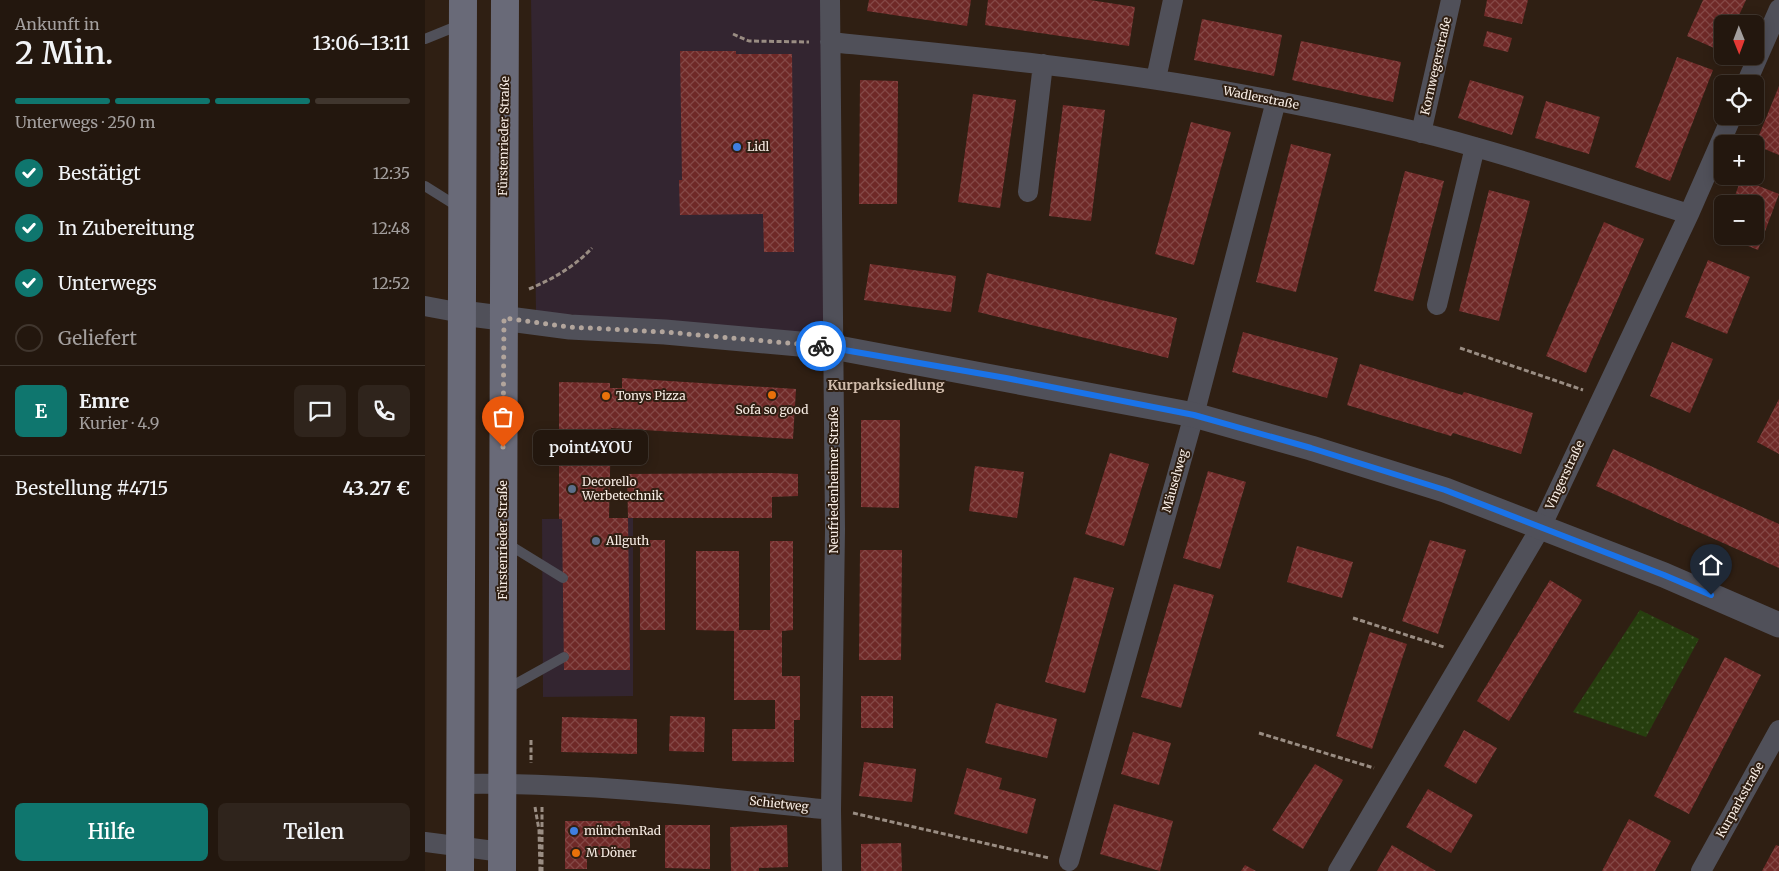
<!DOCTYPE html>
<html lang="de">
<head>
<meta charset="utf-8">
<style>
  :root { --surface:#23170e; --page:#2f241c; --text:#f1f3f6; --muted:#a39f9e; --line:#40362e; --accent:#0f766e }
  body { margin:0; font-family:Merriweather,serif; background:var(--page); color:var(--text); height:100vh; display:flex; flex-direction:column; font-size:19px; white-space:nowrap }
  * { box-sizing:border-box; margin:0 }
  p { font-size:16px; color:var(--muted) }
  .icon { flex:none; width:28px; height:28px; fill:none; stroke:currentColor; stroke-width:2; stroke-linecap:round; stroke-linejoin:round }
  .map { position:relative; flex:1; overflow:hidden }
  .side { display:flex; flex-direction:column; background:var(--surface); width:425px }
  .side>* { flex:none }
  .needle { width:32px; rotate:179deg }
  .buttons { position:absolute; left:1289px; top:15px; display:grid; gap:10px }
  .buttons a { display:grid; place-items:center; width:50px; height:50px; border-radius:8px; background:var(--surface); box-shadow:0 2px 12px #0003,0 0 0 1px var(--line); font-size:25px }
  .pin { position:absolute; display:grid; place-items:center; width:42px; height:42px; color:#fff; margin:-51px -21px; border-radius:50% 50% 50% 0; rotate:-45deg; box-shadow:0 0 5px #0007 }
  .pin .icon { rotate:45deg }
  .courier { position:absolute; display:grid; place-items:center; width:50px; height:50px; margin:-25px; border:4px solid #1a73e8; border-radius:50%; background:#fff; color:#222; box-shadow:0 1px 6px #0007 }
  .bubble { position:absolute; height:35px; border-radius:8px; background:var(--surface); box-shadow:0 2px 12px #0003,0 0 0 1px var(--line); font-size:16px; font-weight:600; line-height:35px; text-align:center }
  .headline em { font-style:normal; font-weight:600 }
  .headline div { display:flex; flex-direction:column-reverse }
  .headline { display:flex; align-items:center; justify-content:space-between; height:85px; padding:0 15px }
  h1 { font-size:32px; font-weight:600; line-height:38px }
  .bar { display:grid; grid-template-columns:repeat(4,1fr); gap:8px 5px; align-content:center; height:60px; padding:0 15px }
  .bar i { height:6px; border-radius:4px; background:var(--line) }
  .bar .current { background:var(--accent) }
  .bar p { grid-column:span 4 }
  .line { display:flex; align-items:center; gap:12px; padding:0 15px; border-top:1px solid var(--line) }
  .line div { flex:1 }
  .round { display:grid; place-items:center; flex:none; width:52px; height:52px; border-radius:8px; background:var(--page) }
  ol { padding:0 15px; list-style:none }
  li { display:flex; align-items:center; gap:15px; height:55px }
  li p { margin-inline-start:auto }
  li .icon { padding:5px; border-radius:50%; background:var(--accent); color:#fff; stroke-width:4 }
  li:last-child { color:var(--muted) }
  li i { width:28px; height:28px; border:2px solid var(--line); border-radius:50% }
  .cta { display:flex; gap:10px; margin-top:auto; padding:10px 15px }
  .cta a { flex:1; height:58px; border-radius:8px; background:var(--accent); color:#fff; font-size:20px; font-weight:600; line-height:58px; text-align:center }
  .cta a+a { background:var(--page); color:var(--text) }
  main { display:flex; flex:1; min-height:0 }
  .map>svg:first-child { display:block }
  .commercial { fill:#332530 }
  .grass { fill:url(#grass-dots) }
  .building { fill:url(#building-cross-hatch) }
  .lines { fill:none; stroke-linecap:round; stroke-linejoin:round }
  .path { stroke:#9a8d83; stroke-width:3; stroke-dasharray:5 2.5; stroke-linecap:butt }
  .service { stroke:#505059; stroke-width:10 }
  .minor { stroke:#505059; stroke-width:20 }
  .tertiary { stroke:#505059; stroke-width:25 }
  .secondary { stroke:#696a78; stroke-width:28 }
  .done { stroke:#b2a59c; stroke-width:5; stroke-dasharray:0 9 }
  .route { stroke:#1a73e8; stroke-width:6 }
  .shop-dot { fill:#3f7fe0; stroke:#2f1f13; stroke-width:2 }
  .food-dot { fill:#e8710a; stroke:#2f1f13; stroke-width:2 }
  .service-dot { fill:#5c6f8a; stroke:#2f1f13; stroke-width:2 }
  .labels { text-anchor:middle; stroke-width:4; stroke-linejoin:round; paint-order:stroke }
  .street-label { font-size:12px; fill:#f8ede5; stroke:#2f1f13 }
  .poi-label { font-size:12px; fill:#f8ede5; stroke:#2f1f13; text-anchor:start }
  .neighbourhood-label { font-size:14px; font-weight:bold; fill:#d1bcac; stroke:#2f1f13 }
</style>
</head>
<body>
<main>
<section class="side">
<div class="headline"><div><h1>2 Min.</h1><p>Ankunft in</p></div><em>13:06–13:11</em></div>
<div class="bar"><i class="current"></i><i class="current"></i><i class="current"></i><i></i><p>Unterwegs · 250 m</p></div>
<ol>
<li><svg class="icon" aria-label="check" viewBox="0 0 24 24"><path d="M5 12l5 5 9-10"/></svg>Bestätigt<p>12:35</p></li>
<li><svg class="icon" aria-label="check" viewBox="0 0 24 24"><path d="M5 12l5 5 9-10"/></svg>In Zubereitung<p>12:48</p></li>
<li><svg class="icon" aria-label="check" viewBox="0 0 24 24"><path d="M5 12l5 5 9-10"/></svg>Unterwegs<p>12:52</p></li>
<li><i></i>Geliefert</li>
</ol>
<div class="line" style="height:90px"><b class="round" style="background:var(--accent);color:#fff">E</b><div><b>Emre</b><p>Kurier · 4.9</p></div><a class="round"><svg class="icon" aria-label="chat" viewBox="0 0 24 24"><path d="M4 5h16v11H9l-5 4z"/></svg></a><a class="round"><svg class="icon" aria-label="phone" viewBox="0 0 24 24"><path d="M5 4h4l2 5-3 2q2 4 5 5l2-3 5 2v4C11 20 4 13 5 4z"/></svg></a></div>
<div class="line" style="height:65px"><div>Bestellung #4715</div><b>43.27 €</b></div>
<div class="cta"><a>Hilfe</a><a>Teilen</a></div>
</section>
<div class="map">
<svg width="1354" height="871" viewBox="0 0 1354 871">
  <defs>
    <pattern id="grass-dots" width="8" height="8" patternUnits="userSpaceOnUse" patternTransform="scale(1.25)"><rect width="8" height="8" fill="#263e0e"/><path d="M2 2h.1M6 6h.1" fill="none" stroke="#465a31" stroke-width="1.8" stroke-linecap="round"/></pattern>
    <pattern id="building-cross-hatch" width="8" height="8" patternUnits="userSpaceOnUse" patternTransform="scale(1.25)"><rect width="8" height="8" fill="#6f2927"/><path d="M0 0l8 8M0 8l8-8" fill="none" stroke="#844846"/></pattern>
  </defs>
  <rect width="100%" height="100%" fill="#2f1f13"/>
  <path class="commercial" d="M106,0h296l1,335 -292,-23z
    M208,518v178l-90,1 -1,-178z"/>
  <path class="grass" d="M1215,610l59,29 -53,98 -73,-25z"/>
  <path class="building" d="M444,0h102l-4,26 -100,-15z
    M563,0h102l45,7 -6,39 -144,-21z
    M1062,0h41l-6,24 -38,-8z
    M1278,0h43l-11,24h-12v28l-36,-16z
    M777,19l80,16 -8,41 -80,-16z
    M1062,31l25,7 -4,14 -25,-6z
    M876,41l100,21 -8,40 -101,-22z
    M255,51h56v3h56l2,198h-30l-1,-38 -83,1 -1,-35h3z
    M1252,57l36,13 -43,111 -35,-14z
    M435,80l38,1 -1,123h-38z
    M1045,80l54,16 -12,39 -54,-17z
    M1354,86v69l-24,-10z
    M548,94l43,6 -16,108 -42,-6z
    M1121,101l54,16 -11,37 -54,-16z
    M638,105l42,5 -14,111 -42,-5z
    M766,122l40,10 -37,133 -39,-11z
    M866,144l40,10 -35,138 -40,-10z
    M980,171l39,10 -31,120 -39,-10z
    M1316,179l38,15 -21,56 -34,-14h31v-32h-23z
    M1064,190l41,11 -31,120 -40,-10z
    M1179,222l40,17 -58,134 -40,-17z
    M1283,260l42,17 -23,57 -42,-17z
    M445,264l86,12 -5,36 -87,-12z
    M562,273l190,45 -9,40 -190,-46z
    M818,332l95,26 -11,40 -95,-26z
    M1247,342l41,17 -23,54 -40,-17z
    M935,364l102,31 2,-3 69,21 -12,41 -68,-21 -2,3 -104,-31z
    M197,378l174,11 -3,50 -182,-11 -2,90h19l2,152h-66l-2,-151h-3v-137l51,1v5h12z
    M1354,399v55l-22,-12z
    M436,420h39l-1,88 -38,-1z
    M1188,449l166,75v44l-183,-82z
    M685,453l39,11 -25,82 -39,-12z
    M550,466l49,6 -7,46 -48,-7z
    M783,471l38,11 -26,87 -37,-11z
    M347,473l26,1v22l-26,1v21h-144l-1,-44z
    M215,540h25v90h-25z
    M1005,540l36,10 -28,84 -36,-13z
    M345,541h23v89l-11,1v45h18v44h-6v42l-62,-1v-32h43v-29h-41v-69l-38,-1v-79h43v79h31z
    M872,546l56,16 -11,36 -55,-16z
    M435,550h42l-1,110h-42z
    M649,577l40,11 -29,105 -40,-11z
    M1125,580l32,20 -73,121 -32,-20z
    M749,584l40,11 -33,113 -40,-11z
    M945,632l37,12 -35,105 -36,-13z
    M1300,657l36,18 -72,139 -35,-18z
    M436,696h32v32h-32z
    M571,703l61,16 -10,39 -62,-15z
    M245,716l35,1 -1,35 -35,-1z
    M137,717l75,2v35l-76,-2z
    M1039,730l33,18 -21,36 -32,-18z
    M708,732l38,11 -12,42 -38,-11z
    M439,762l52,7 -4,33 -53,-6z
    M890,764l28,16 -40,69 -31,-19z
    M542,768l35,10 -3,11 37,10 -9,35 -73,-20z
    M1003,789l45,26 -22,38 -45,-26z
    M689,804l59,17 -13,50 -60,-17z
    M1204,819l42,22 -16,30h-53z
    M140,821h65v35l-43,1v12h-22z
    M240,825h45v44l-45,-1z
    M362,825l1,42 -29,1v3h-28l-1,-44z
    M476,843l1,28h-41v-27z
    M967,845l44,26h-59z
    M1351,845l3,1v25h-17z
    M820,865l11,6h-15z"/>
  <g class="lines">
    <path class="path" d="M308,34l16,7 60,1
      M104,289c24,-10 45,-22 63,-41
      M1035,348l123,42
      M928,618l91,29
      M834,733l115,35
      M106,740v23
      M110,807l4,23 1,41
      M117,807v64
      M428,813l196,45"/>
    <path class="service" d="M0,39l37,-15
      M0,186l35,22
      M81,543l57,35
      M80,690l59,-33"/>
    <path class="minor" d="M405,0l5,529 -4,281 1,61
      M405,42c150,15 299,29 447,59 66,13 133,27 198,46 72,20 143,45 214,67
      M731,79l17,-79
      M1321,84l33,-75
      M996,133l30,-133
      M603,192l15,-128
      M1012,305l38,-158
      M0,306l37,7
      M36,784c124,-2 247,13 370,26
      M0,842l77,10
      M644,861l125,-446 82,-314
      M913,871l203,-344 148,-313 43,-98
      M1276,871l78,-141"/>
    <path class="tertiary" d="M37,313l108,14 95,5 168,15 361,68 117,33 134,42 219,85 115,50"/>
    <path class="secondary" d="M35,871l3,-871
      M77,871l3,-871"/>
  </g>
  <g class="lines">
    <path class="done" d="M78,447l1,-129 65,9 96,5 156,14"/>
    <path class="route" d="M396,346l185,32 188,37 117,33 134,42 219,85 47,20"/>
  </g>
  <g class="shop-dot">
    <circle cx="312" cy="147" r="5"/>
    <circle cx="149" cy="831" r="5"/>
  </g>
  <g class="food-dot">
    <circle cx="347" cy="395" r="5"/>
    <circle cx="181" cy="396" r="5"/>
    <circle cx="151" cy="853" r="5"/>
  </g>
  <g class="service-dot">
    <circle cx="147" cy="489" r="5"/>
    <circle cx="171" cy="541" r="5"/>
  </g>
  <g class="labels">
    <g class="street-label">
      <text transform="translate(1011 66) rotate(-77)" y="4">Kornwegerstraße</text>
      <text transform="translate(836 98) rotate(11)" y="4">Wadlerstraße</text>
      <text transform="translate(79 136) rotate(-89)" y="4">Fürstenrieder Straße</text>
      <text transform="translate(1140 475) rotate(-65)" y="4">Vingerstraße</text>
      <text transform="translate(409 480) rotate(-90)" y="4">Neufriedenheimer Straße</text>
      <text transform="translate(750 481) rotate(-74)" y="4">Mäuselweg</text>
      <text transform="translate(78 540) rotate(-90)" y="4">Fürstenrieder Straße</text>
      <text transform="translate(1315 800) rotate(-61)" y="4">Kurparkstraße</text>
      <text transform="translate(354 804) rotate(6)" y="4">Schietweg</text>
    </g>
    <g class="poi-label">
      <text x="322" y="151">Lidl</text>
      <text x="191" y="400">Tonys Pizza</text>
      <text x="347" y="414" text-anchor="middle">Sofa so good</text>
      <text x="157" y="486">Decorello<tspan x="157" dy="14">Werbetechnik</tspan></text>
      <text x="181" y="545">Allguth</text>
      <text x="159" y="835">münchenRad</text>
      <text x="161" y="857">M Döner</text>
    </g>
    <g class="neighbourhood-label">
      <text x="461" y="390">Kurparksiedlung</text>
    </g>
  </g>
</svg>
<div class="buttons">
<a><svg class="needle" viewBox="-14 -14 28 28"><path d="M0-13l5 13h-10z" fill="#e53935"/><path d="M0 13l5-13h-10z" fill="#a39f9e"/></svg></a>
<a><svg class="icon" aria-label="locate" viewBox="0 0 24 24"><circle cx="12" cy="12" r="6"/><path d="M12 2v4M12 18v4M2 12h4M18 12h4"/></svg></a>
<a>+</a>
<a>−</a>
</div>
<div class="pin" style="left:78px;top:447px;background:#ea580c"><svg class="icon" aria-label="bag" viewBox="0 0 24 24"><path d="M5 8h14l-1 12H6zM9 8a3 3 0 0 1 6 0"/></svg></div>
<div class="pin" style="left:1286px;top:595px;background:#1f2937"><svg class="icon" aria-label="home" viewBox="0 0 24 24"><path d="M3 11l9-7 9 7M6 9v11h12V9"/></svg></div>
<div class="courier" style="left:396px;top:346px"><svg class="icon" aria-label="bike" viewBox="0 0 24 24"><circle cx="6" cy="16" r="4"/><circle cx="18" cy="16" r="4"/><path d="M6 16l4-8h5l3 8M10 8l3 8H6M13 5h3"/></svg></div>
<div class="bubble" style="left:108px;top:430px;width:115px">point4YOU</div>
</div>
</main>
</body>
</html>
